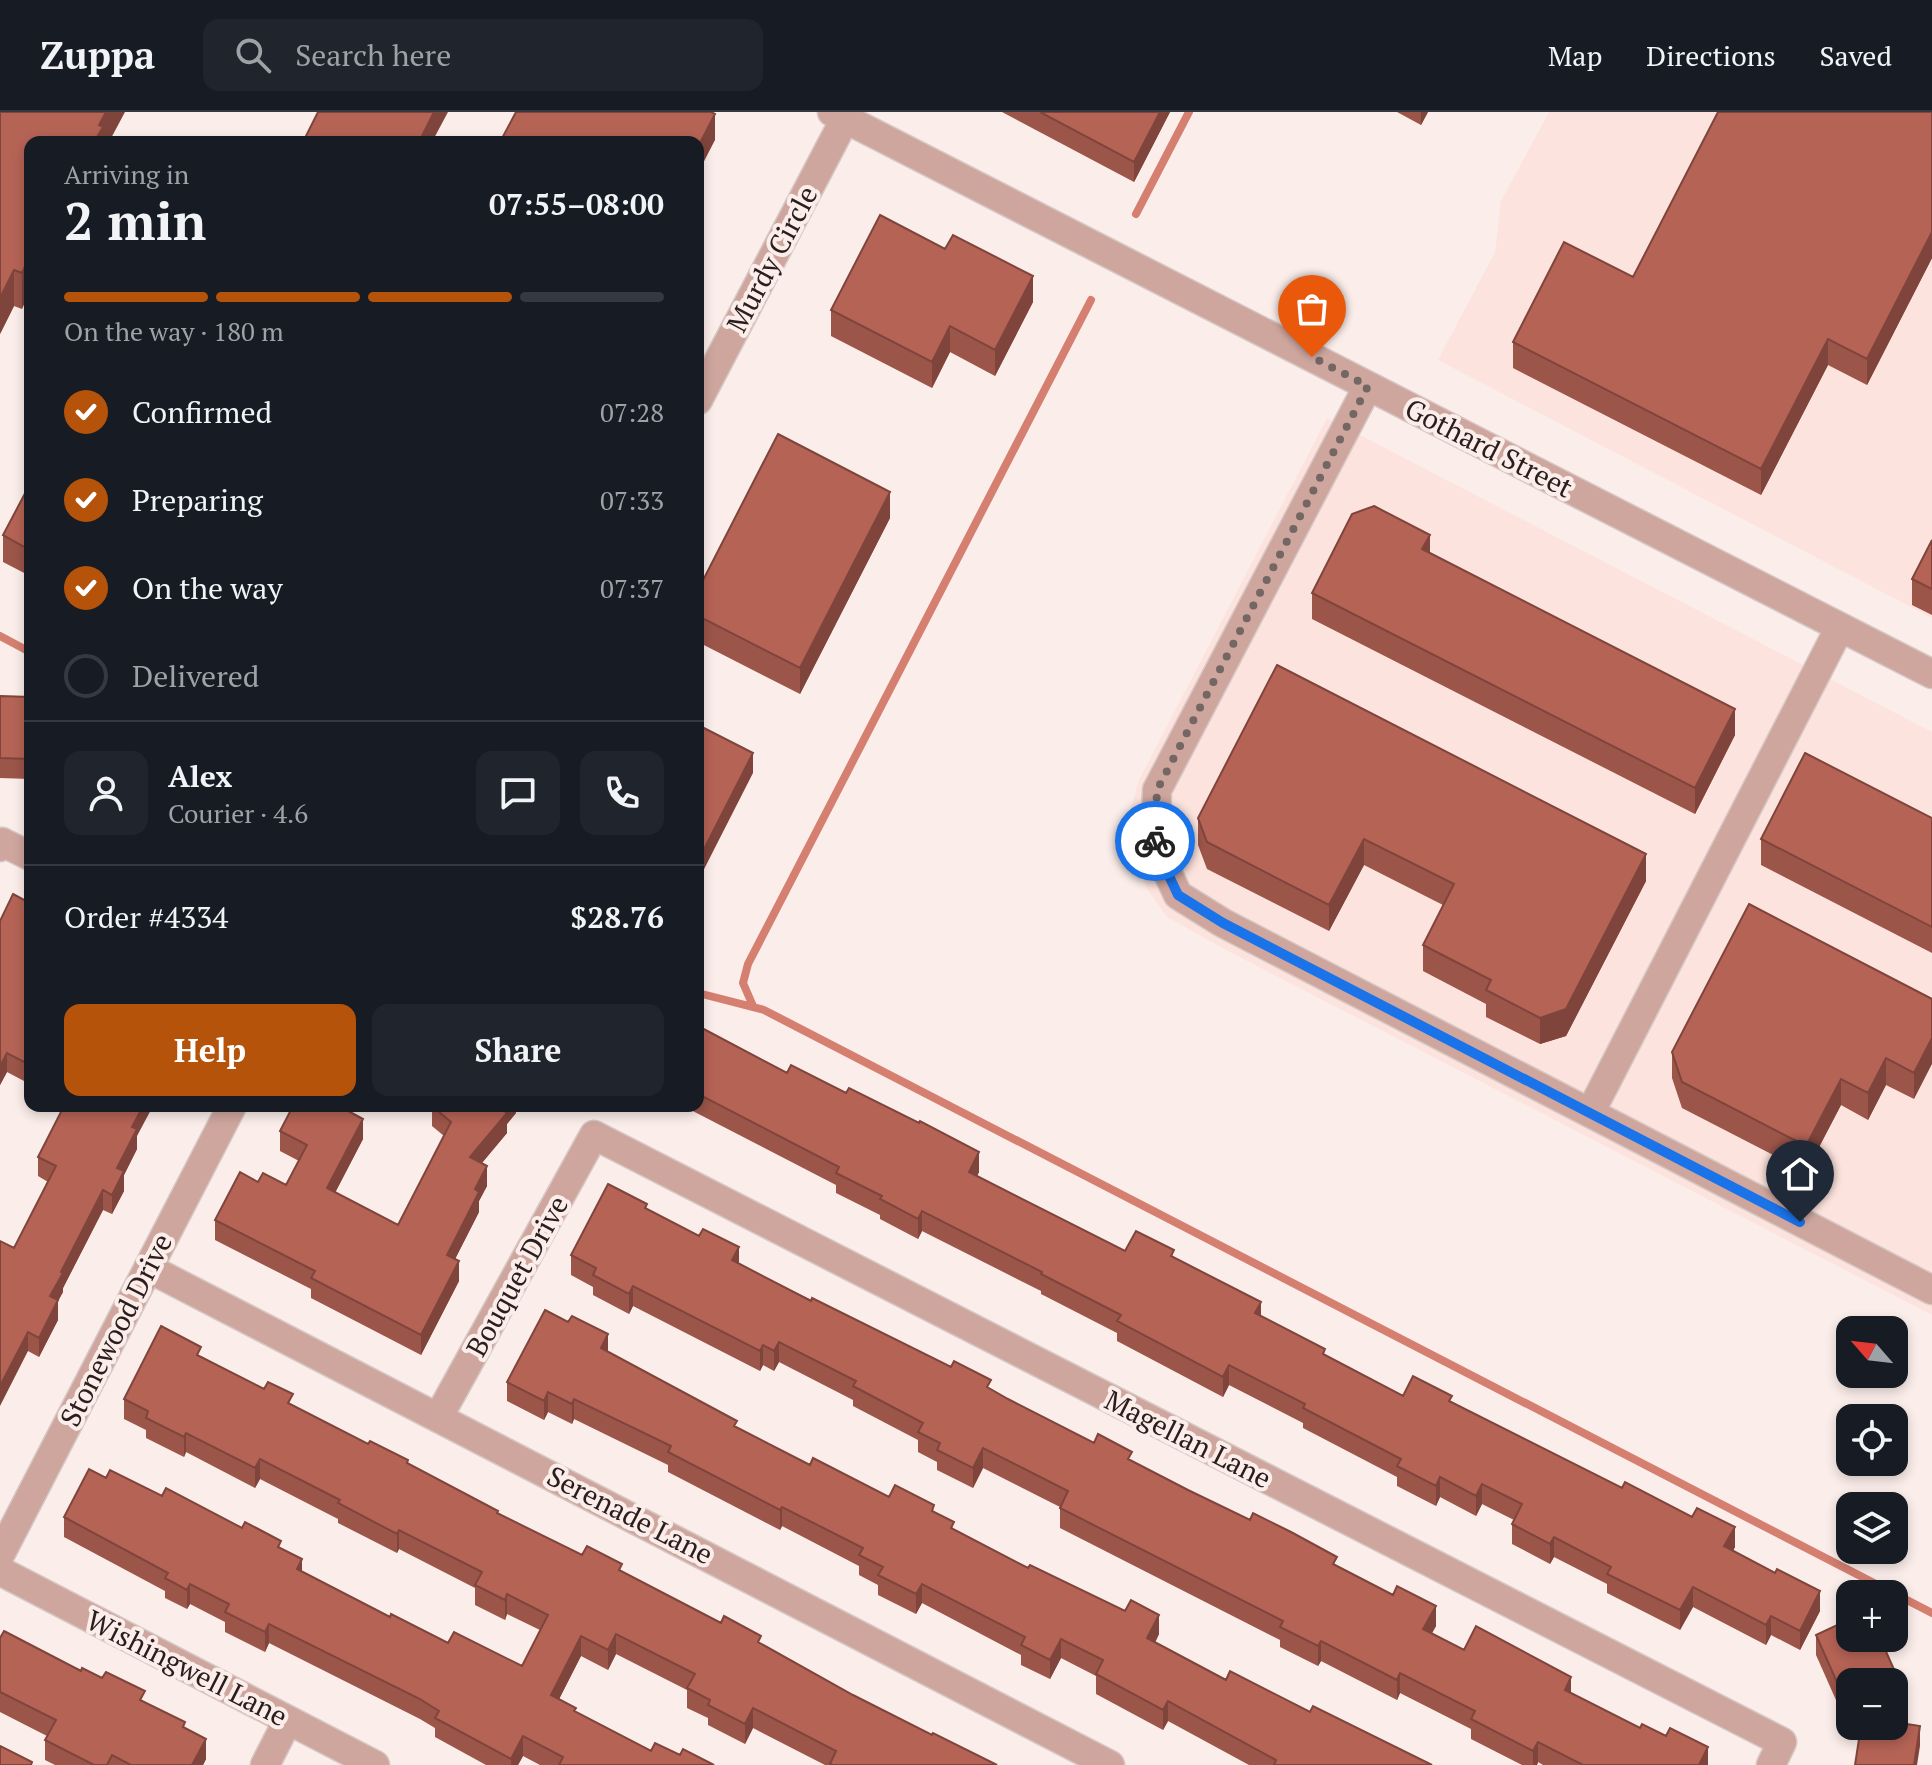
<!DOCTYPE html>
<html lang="en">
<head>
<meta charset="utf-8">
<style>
  :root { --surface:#171b24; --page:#20242c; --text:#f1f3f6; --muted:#9ea1a6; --line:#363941; --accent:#b45309 }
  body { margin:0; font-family:"PT Serif",serif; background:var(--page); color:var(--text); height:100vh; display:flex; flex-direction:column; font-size:30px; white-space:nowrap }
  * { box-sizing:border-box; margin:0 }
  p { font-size:26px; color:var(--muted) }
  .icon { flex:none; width:44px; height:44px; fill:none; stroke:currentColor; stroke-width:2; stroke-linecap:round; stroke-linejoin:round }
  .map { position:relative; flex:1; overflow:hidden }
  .sheet { position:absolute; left:24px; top:24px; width:680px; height:976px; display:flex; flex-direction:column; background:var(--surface); border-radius:16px; box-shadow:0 4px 12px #0003 }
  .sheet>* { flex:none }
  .needle { width:52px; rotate:298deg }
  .fabs { position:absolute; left:1836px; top:1204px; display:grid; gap:16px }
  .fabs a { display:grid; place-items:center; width:72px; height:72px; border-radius:16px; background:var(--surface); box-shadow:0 4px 12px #0003; font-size:40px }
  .pin { position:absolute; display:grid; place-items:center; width:68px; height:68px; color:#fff; margin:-82px -34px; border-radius:50% 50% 50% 0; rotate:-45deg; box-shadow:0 0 8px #0007 }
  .pin .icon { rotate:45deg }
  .courier { position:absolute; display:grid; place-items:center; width:80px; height:80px; margin:-40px; border:6px solid #1a73e8; border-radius:50%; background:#fff; color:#222; box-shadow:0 2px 10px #0007 }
  .overview em { font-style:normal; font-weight:600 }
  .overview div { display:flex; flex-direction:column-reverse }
  .overview { display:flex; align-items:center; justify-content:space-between; height:136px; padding:0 40px }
  h1 { font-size:52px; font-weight:600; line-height:60px }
  .bar { display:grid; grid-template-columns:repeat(4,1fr); gap:12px 8px; align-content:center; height:96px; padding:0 40px }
  .bar i { height:10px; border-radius:6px; background:var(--line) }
  .bar .selected { background:var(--accent) }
  .bar p { grid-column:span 4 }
  .line { display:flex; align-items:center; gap:20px; padding:0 40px; border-top:2px solid var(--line) }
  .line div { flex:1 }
  .round { display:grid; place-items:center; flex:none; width:84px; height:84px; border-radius:16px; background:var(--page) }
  ol { padding:0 40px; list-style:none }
  li { display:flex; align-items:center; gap:24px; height:88px }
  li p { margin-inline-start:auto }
  li .icon { padding:8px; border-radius:50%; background:var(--accent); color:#fff; stroke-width:4 }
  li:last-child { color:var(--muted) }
  li i { width:44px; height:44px; border:4px solid var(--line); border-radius:50% }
  .button { display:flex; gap:16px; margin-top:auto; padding:16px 40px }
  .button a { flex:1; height:92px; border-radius:16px; background:var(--accent); color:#fff; font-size:32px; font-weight:600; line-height:92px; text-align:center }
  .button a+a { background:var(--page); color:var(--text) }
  header { display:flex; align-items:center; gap:48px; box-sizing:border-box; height:112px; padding:0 40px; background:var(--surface); border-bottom:2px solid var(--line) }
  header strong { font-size:38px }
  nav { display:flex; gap:44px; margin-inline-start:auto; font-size:28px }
  .search { width:560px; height:72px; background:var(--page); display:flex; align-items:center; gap:20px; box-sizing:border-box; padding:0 28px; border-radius:16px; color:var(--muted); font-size:30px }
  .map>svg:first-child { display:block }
  .built { fill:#fde3dd }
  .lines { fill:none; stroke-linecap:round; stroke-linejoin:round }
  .stream { stroke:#d47f70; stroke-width:8 }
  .minor-casing { stroke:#d5c8c5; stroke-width:31 }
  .minor { stroke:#cea69e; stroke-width:28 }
  .wall { fill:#9c5549 }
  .shaded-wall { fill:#7f453c }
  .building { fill:#b56355; stroke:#7f453c; stroke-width:2 }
  .done { stroke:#736663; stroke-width:8; stroke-dasharray:0 14.4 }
  .route { stroke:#1a73e8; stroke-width:10 }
  .labels { text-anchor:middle; stroke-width:8; stroke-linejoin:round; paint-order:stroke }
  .street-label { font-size:28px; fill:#2a1d1b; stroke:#fbedea }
</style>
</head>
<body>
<header>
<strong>Zuppa</strong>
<div class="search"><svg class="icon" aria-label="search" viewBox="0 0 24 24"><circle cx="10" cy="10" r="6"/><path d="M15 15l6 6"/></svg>Search here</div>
<nav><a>Map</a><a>Directions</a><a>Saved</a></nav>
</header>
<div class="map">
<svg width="1932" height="1653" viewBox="0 0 1932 1653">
  <rect width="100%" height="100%" fill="#fbedea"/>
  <path class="built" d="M1549,0h383v506l-494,-258 57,-108 6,-51z
    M1327,306l605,314v583l-704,-364 -61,-34 -19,-27 -17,-42v-39l8,-29z"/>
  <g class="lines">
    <path class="stream" d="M1136,102l53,-102
      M0,524l30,16
      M698,881l66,17 1168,603
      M753,894l-10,-23 5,-19 343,-664"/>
    <defs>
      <path id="minor" d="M832,0l1100,562
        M1368,274l-211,404 -2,56 23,49 45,28 709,367
        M698,288l147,-281
        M0,735l2,-5 28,14
        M1590,1001l250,-486
        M148,1156l962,497
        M439,1304l155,-281 1188,607 -11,23
        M0,1443l232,-449
        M0,1459l375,194
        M265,1653l23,-45"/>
    </defs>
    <use href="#minor" class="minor-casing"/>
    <use href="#minor" class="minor"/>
  </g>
  <path class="wall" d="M1002,0h168l-36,70z
    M1397,0h31l-7,13z
    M1932,0v146l-65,127 -39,-20 -67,130 -248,-127v-26z
    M30,30l-8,167 -8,-3 -14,28z
    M945,137l88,53 -38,74 -45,-24 -18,36 -101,-52v-26z
    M30,372v92l-27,-14v-27z
    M890,406l-90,176 -102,-52v-52z
    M1932,428v75l-20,-10v-26z
    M1312,481l423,142 -40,79 -383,-195z
    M1277,553l369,216 -80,155 -26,8 -54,-27v-13l-63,-33v-26l20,-40 -79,-40 -35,66 -122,-62 -9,-24v-27z
    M0,584l30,1v82l-30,-1z
    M1932,706v135l-171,-88v-26z
    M30,791v166l-6,12 -17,-9 -7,13v-164z
    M1932,887l-18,100 -28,-14 -18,35 -27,-15 -35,67 -124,-64 -10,-30v-26z
    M698,914l281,146 -2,4 148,75 49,6 87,59 64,40 78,40 49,6 283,145 -2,4 87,60 -20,39 -29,-15 -5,10 -73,-38 -13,23 -73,-37v-9l-53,-27 -4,7 -38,-20v-20l2,-4 -32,-16 -6,12 -36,-19 -4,9 -39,-20v-9l-94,-49v-5l-74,-38 -6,12 -106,-56v-8l-76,-39v-3l-119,-60 -4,8 -38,-20v-4l-44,-22v-8l-151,-78 13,-1z
    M432,994h84v7l-9,11v9l-25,30 5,23 -8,15v11l-24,47 4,22 -38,74 -110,-57v-9l-96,-49v-20l43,-38 28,3 13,-24 -19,-10v-20l83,8 -28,54 63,32 46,-89 -12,-10z
    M137,1024v13l-13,26v16l-12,23 -9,-4 -40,78v4l-5,9v19l-19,37 -11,-6 -14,-103 34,-66 -10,-6v-19z
    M647,1098l92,54 252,125 17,10 329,167 99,60 -4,7 32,17 107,44 137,71h-165l-5,-3 -1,3h-15l-51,-26v-10l-71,-36 -3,7 -76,-39 -3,5 -38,-19v-7l-220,-112v-21l-77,-39 -10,20 -36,-18v-8l-19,-10v-12l-65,-34v-6l-74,-38 -5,9 -11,-6 -3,6 -127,-65 -4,8 -36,-19v-8l-22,-12v-20z
    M568,1210l40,30 129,76 73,37 79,32 45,15 20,18 205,104 -4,9 71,37 84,32 122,53h-183l-81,-44 -5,9 -67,-36v-18l-35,-18 -11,21 -29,-14v-10l-99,-52 -6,11 -38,-19v-10l-19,-10v-9l-77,-40 -2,4 -112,-58v-7l-94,-46 -2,5 -24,-12 -4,8 -37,-19v-19z
    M201,1244l92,50 115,58 90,50 84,41 40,17 139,72 92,51 79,40 65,30h-172l-72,-37 -8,16 -37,-19v-7l-21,-10v-18l-71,-36 -8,16 -27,-14 -22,43 17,13 75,39 29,4 34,10h-174l-17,-9 -5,9h-32l-51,-28v-9l-15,-9 -151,-76 -4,9 -40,-20v-10l-35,-18 -3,5 -22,-11v-7l-101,-54v-20l42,-39 56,18 119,52 21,24 88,45 58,26 74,23 18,-36 -33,-16 -2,6 -30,-15v-17l-76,-39 -2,4 -59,-30v-4l-78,-40 -5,9 -69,-36 -2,5 -38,-19v-8l-22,-11v-20z
    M1816,1523l80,59 -46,-12v33l-6,3 -28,-63z
    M0,1526l102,40 43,24 40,26 21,31 -3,6h-148l-10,-5v-20l2,-4 -47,-24z"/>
  <path class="shaded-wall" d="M106,0h19l-16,30h-15l5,-17z
    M434,0h14l-16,30h-13z
    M1160,0h10l-36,70v-20z
    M1421,0h7l-7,13z
    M715,2v26l-17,33v-26z
    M1932,120v26l-65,127v-26z
    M30,144v36l-8,17v-36z
    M14,158v36l-14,28v-36z
    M1033,164v26l-38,74v-26z
    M950,214v26l-18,36v-26z
    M1828,227v26l-67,130v-26z
    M890,380v26l-90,176v-26z
    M1430,423v26l-8,-12z
    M1735,597v26l-40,79v-26z
    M753,641v20l-55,108v-20z
    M1364,727v26l-35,66v-26z
    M1646,742v27l-80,155 -26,8v-26z
    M1932,926v26l-18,35v-26z
    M30,938v19l-6,12v-19z
    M7,941v19l-7,13v-19z
    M1886,946v27l-18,35v-27z
    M1841,967v26l-35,67v-26z
    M143,994h10l-16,30v13l-13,26v16l-12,23v-19l5,-27 15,-41z
    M506,994h10v7l-9,11v9l-37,44v-20z
    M363,1007v20l-36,69v-20z
    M979,1040v20l-10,20v-20z
    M487,1054v20l-8,15v11l-32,63v-20l28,-66z
    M103,1078v20l-40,78v4l-5,9v19l-19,37v-19l11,-42 11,-24z
    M922,1099v20l-4,8v-20z
    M739,1135v20l-7,-7z
    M459,1149v20l-38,74v-20z
    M633,1174v20l-4,8v-20z
    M1261,1190v20l-6,-9z
    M28,1220v19l-28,55v-20z
    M608,1222v20l-7,-6z
    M779,1230v20l-5,9v-20z
    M763,1233v20l-3,6v-20z
    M1229,1253v20l-6,12v-20z
    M548,1280v20l-4,8v-19z
    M574,1287v20l-2,5v-20z
    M186,1321v19l-2,5v-20z
    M983,1336v20l-10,20v-20z
    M260,1347v20l-5,9v-20z
    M1440,1365v20l-4,9v-20z
    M1482,1372v20l-6,12v-20z
    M782,1395v19l-2,4v-20z
    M1735,1415v20l-11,19v-20z
    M399,1418v19l-2,4v-19z
    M1554,1425v20l-4,7v-20z
    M302,1447v20l-5,-10z
    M190,1472v20l-3,5v-19z
    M922,1472v19l-6,11v-20z
    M1693,1475v20l-13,23v-20z
    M1820,1479v20l-20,39v-19z
    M507,1482v20l-2,6v-20z
    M1436,1494v20l-13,23v-20z
    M1159,1503v19l-12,24v-20z
    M1771,1504v19l-5,10v-20z
    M269,1512v19l-4,9v-20z
    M616,1522v20l-8,16v-20z
    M581,1524v20l-30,59v-20z
    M1061,1527v19l-11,21v-19z
    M1321,1529v20l-3,5v-20z
    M1400,1561v20l-3,7v-20z
    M1896,1562v20l-2,1v-13h-15z
    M1571,1565v20l-6,-7z
    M1850,1583v20l-6,3v-20z
    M1168,1589v20l-5,9v-20z
    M753,1596v20l-8,16v-20z
    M1920,1614v20l-3,19h-3z
    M523,1624v20l-5,9h-7v-6z
    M206,1627v20l-3,6h-11z
    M1538,1630v20l-1,3h-4v-14z
    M1708,1635v18h-9z"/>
  <path class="building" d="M0,0h106l-7,13 4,2 -9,15h-64v114l-8,17 -8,-3 -14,28z
    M318,0h116l-15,30h-116z
    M516,0h195l4,2 -17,33v-5h-198z
    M1040,0h120l-26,50z
    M1718,0h214v120l-65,127 -39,-20 -67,130 -248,-127 51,-100 69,35z
    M880,103l65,34 8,-14 80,41 -38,74 -45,-24 -18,36 -101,-52z
    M778,322l112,58 -90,176 -102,-52v-26z
    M30,372v66l-27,-15z
    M1374,394l56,29 -8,14 313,160 -40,79 -383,-195 40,-79z
    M1932,428v49l-20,-10z
    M1277,553l369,189 -80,155 -26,9 -54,-28 5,-10 -68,-35 31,-61 -90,-45 -35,66 -122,-63 -9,-24z
    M0,584l30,1v62l-30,-1z
    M698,613l55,28 -55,108z
    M1805,641l127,65v109l-171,-88z
    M13,782l17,9v147l-6,12 -17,-9 -7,13v-145z
    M1749,792l183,95v39l-18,35 -28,-15 -18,35 -27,-14 -35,67 -124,-64 -10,-30z
    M698,914l89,47 4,-8 55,28 3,-5 70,35 1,-2 59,31 -10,20 156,79 11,-20 38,19 -3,6 90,46 -6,11 70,36 -2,5 80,42 10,-20 39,20 -3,5 173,87 3,-6 67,35 5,-9 38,19 -11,19 51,27 2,-4 43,22 -20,40 -29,-15 -5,9 -73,-38 -13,23 -73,-36 4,-7 -57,-30 -4,7 -38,-20 10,-20 -40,-20 -6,12 -36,-19 -4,9 -39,-20 4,-7 -98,-51 2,-4 -76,-39 -6,12 -106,-56 4,-6 -80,-41 1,-2 -120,-61 -4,8 -38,-20 2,-3 -46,-23 3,-6 -141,-73z
    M64,994h79l-11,21 5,2 -20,39 7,3 -12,24 -9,-5 -42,82 2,1 -13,23 8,4 -19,38 -11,-6 -28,54v-145l14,7 42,-82 -18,-9z
    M293,994h46l24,13 -36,69 71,37 53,-103 -19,-16h74l-3,4 4,3 -37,44 17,9 -12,23 4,3 -32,63 12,6 -38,74 -110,-57 4,-7 -100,-51 25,-48 18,10 5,-9 23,12 21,-40 -27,-14z
    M608,1072l39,20 -2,4 54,28 4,-7 36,18 -7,13 79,41 1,-3 139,69 3,-6 37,19 -4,7 21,12 86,44 4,-9 34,18 -4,7 60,31 62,30 3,-7 38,19 46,25 -4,7 60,31 4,-9 39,20 -13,23 41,21 12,-24 95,51 -6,13 75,38 2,-4 24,12 4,-8 38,19 -9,18h-116l-45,-23 -5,9 -62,-32 4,-8 -75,-38 -3,7 -76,-39 -3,5 -38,-19 3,-6 -223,-113 8,-17 -85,-43 -10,20 -36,-18 3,-7 -22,-11 5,-9 -70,-37 3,-5 -77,-39 -5,9 -11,-6 -3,6 -127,-65 -4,8 -36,-19 3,-7 -25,-13z
    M545,1198l23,12 4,-6 36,18 -7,14 136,73 -3,5 76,39 3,-7 76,39 6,-12 39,20 -2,6 22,11 -3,6 77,40 2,-3 95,46 6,-11 28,15 -12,23 79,42 4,-9 80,41 3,-6 119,59h-158l2,-5 -108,-59 -5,9 -67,-36 7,-14 -42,-21 -11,21 -29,-15 4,-8 -103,-53 -6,10 -38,-19 5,-8 -24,-12 4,-7 -81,-41 -2,3 -112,-58 3,-6 -97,-47 -2,5 -24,-12 -4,9 -37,-19z
    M161,1214l40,21 -4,8 67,34 4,-7 25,12 -5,9 80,41 2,-3 38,19 -1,3 91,48 -1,2 85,42 5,-9 35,18 -3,6 102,53 3,-7 37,20 -3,6 95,53 79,40 1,-2 64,32h-164l-3,-1 6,-13 -83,-43 -8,16 -37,-19 2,-5 -23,-12 8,-14 -79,-40 -8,16 -27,-14 -30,59 25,13 -2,3 77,40 4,-8 25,12 3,-6 31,16h-155l4,-8 -40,-21 -12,23 -76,-41 4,-7 -19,-12 -151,-75 -4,8 -40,-20 4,-8 -39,-20 -3,6 -22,-12 3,-5 -104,-56 25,-48 17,9 4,-8 52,26 4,-8 76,40 3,-6 36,19 -3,6 24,12 -5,10 93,48 1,-3 57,29 6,-11 68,34 26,-51 -41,-21 -2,6 -30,-15 7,-13 -83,-42 -2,4 -59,-31 2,-3 -80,-41 -5,9 -69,-35 -2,4 -38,-19 2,-7 -24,-12z
    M1850,1507v19h30l16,36 -17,8h-29v13l-6,3 -28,-63z
    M4,1519l77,40 1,-3 20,10 4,-6 39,19 -5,9 45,22 -2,5 23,12 -14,26h-61l-19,-10 -5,10h-13l-49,-25 11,-20 -56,-28v-54z
    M1894,1610l26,4 -6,39h-59l6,-39h33z
    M0,1634l32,16 -1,3h-31z"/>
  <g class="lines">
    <path class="done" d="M1155,729l2,-51 211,-404 -56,-29"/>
    <path class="route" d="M1155,729v5l23,49 45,28 577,299"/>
  </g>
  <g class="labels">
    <g class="street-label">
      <text transform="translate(772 147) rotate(-62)" y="10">Murdy Circle</text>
      <text transform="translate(1489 336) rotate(27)" y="10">Gothard Street</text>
      <text transform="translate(517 1164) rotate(-61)" y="10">Bouquet Drive</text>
      <text transform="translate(116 1218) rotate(-63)" y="10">Stonewood Drive</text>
      <text transform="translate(1188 1327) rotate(27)" y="10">Magellan Lane</text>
      <text transform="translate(630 1403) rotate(27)" y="10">Serenade Lane</text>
      <text transform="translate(187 1556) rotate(27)" y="10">Wishingwell Lane</text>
    </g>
  </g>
</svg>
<div class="fabs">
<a><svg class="needle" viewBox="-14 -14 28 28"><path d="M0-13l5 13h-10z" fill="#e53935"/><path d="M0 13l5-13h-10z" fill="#9ea1a6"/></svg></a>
<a><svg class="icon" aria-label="locate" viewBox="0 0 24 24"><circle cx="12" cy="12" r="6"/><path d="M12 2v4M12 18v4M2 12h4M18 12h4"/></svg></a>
<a><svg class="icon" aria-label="layers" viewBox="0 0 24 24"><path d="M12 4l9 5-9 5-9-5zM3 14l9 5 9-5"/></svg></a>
<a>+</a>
<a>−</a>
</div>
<div class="pin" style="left:1312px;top:245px;background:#ea580c"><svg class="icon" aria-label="bag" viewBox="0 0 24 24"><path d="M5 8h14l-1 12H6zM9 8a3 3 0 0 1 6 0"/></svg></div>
<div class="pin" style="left:1800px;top:1110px;background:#1f2937"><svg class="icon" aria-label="home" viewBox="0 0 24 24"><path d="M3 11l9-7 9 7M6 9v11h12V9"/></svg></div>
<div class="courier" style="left:1155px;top:729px"><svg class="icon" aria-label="bike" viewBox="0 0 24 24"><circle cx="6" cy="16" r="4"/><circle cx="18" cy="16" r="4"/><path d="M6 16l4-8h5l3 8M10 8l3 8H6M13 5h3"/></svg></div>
<section class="sheet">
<div class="overview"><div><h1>2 min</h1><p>Arriving in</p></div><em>07:55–08:00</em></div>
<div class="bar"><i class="selected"></i><i class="selected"></i><i class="selected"></i><i></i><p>On the way · 180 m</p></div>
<ol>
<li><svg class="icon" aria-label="check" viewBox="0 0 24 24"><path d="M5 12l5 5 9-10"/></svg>Confirmed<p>07:28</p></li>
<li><svg class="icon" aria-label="check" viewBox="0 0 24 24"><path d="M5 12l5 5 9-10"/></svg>Preparing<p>07:33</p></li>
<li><svg class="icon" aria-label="check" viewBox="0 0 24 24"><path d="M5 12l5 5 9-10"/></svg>On the way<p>07:37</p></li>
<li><i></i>Delivered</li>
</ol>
<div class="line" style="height:144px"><a class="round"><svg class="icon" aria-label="person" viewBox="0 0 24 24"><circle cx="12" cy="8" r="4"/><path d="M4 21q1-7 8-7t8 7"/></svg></a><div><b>Alex</b><p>Courier · 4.6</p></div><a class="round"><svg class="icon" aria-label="chat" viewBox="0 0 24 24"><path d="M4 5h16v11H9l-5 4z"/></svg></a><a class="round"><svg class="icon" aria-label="phone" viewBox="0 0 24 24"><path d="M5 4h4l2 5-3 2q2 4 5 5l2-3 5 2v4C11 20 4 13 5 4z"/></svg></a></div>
<div class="line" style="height:104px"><div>Order #4334</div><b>$28.76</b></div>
<div class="button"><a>Help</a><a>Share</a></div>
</section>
</div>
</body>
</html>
